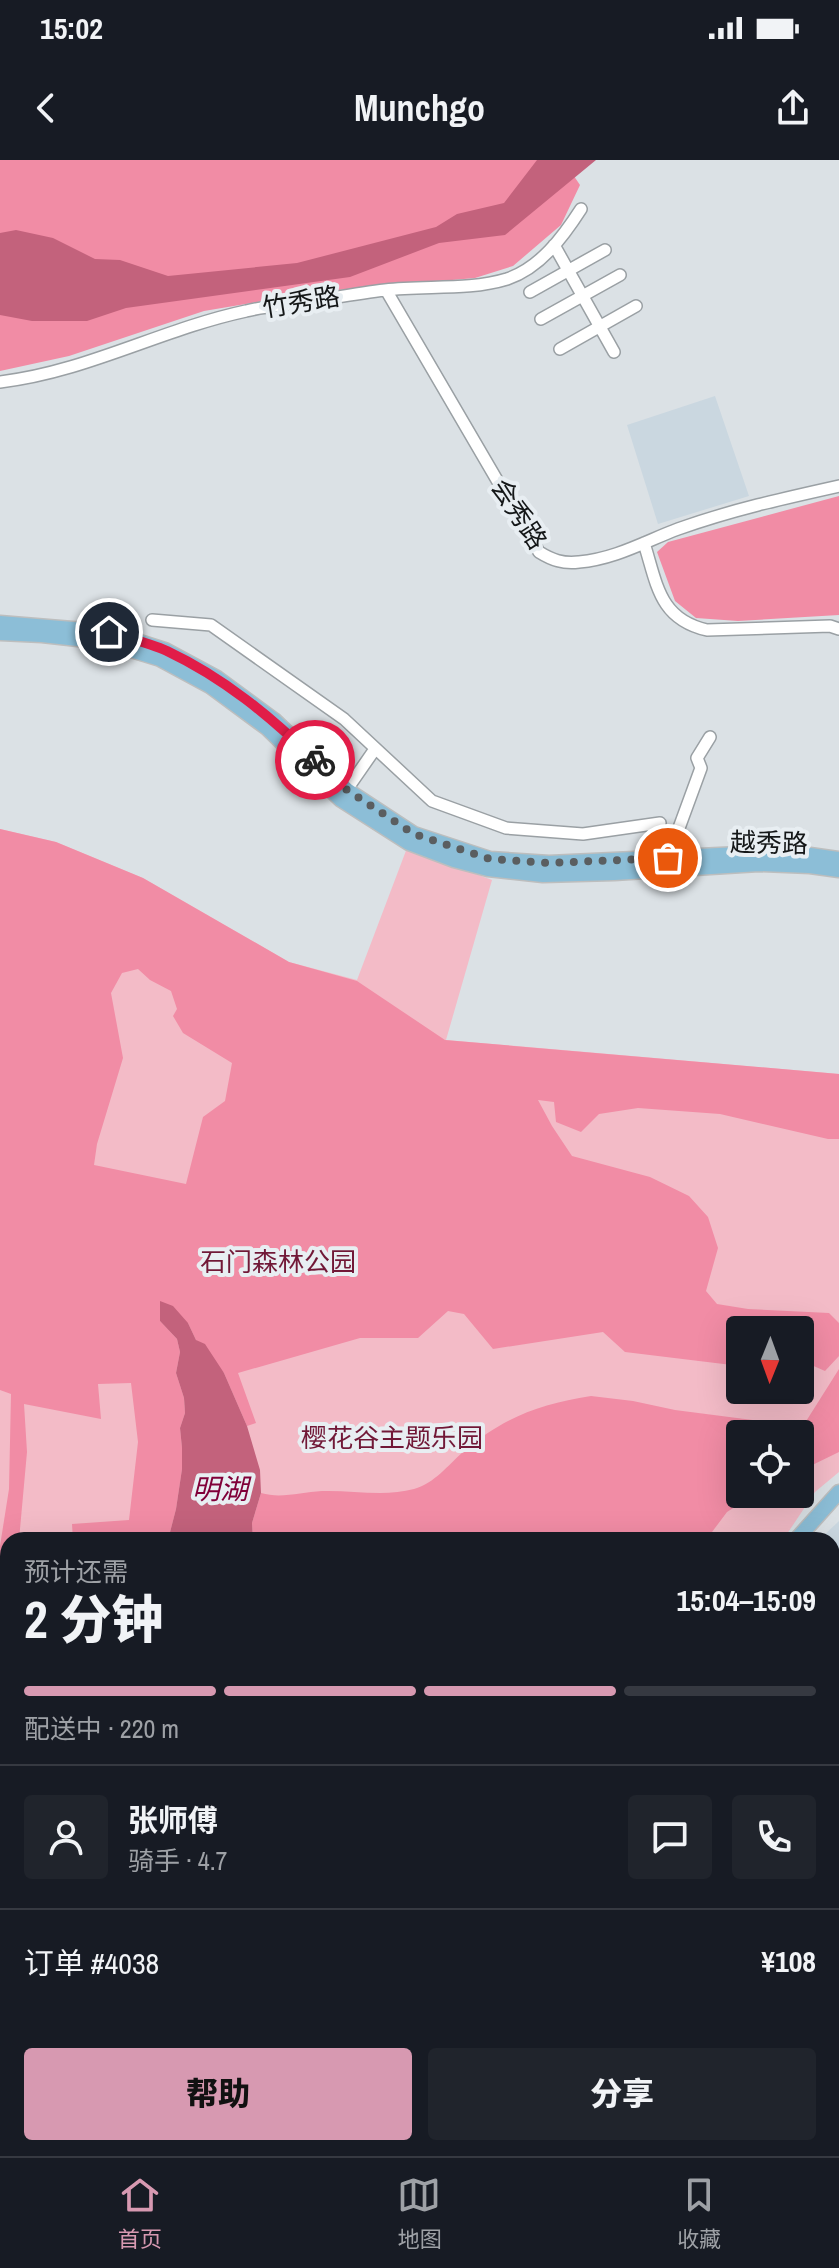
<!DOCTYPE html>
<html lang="zh">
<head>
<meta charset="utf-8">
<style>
  :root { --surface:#171b24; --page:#20242c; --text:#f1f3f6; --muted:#9ea1a6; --line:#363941; --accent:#d799b1 }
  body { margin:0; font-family:"Archivo Narrow","Noto Sans SC",sans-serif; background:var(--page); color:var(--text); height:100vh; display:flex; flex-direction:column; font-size:30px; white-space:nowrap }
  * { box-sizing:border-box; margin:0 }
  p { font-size:26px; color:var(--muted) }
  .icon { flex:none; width:44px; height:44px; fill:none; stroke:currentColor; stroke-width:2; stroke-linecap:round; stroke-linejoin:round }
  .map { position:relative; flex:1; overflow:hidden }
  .panel { position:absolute; left:0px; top:1372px; width:840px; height:624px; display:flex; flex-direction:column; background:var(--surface); border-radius:24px 24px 0 0; box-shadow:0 8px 32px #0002 }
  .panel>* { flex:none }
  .needle { width:52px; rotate:181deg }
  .controls { position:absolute; left:726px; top:1156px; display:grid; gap:16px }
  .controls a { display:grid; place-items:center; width:88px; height:88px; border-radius:8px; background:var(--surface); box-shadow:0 8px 32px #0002; font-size:40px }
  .pin { position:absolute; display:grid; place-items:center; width:68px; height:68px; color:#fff; margin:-34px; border:4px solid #fff; border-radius:50%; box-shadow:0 2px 8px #0007 }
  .courier { position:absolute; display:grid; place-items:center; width:80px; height:80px; margin:-40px; border:6px solid #e11d48; border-radius:50%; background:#fff; color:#222; box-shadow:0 2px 10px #0007 }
  .overview em { font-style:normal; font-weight:800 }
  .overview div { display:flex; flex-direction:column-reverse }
  .overview { display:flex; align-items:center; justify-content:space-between; height:136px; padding:0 24px }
  h1 { font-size:52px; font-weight:800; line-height:60px }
  .bar { display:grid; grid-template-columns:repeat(4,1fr); gap:12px 8px; align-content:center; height:96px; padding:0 24px }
  .bar i { height:10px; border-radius:6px; background:var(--line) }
  .bar .on { background:var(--accent) }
  .bar p { grid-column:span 4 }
  .line { display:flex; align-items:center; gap:20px; padding:0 24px; border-top:2px solid var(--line) }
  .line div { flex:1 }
  .round { display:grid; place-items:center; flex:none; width:84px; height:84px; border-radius:8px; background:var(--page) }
  .primary-button { display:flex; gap:16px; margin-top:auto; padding:16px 24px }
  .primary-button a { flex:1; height:92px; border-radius:8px; background:var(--accent); color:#111; font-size:32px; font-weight:800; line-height:92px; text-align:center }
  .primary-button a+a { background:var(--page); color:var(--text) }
  .status { display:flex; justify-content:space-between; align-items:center; height:56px; padding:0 40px; background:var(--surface); direction:ltr }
  .status svg { height:22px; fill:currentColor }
  header { display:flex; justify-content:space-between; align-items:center; height:104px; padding:0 24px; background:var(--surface); font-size:36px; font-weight:800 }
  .dock { display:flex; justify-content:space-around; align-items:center; height:112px; border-top:2px solid var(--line); background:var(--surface); font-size:22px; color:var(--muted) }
  .dock a { display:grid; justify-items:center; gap:4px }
  .dock .on { color:var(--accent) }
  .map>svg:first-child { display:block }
  .built { fill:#cad7e0 }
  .green { fill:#f3bbc7; fill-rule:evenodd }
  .forest { fill:#f18ca5; fill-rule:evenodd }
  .water { fill:#c3627c }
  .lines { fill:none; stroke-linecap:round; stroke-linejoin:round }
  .minor-casing { stroke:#9aa0a4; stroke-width:14 }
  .major-casing { stroke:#bdbebe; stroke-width:17 }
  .highway-casing { stroke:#bdbebe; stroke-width:19 }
  .minor { stroke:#fff; stroke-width:11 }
  .major { stroke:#8cbed7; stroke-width:14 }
  .highway { stroke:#4092bd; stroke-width:16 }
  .done { stroke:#5a5e60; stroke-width:8; stroke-dasharray:0 14.4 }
  .route { stroke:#e11d48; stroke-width:10 }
  .labels { text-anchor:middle; stroke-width:8; stroke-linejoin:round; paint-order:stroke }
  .street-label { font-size:26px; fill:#141718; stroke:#e8eef2 }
  .park-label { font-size:26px; fill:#711837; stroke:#e8eef2 }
  .water-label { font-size:28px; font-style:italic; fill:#800039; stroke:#e8eef2 }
</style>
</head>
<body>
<div class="status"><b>15:02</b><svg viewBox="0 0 49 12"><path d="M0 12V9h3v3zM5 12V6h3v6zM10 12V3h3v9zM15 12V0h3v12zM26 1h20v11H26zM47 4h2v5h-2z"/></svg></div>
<header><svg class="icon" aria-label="back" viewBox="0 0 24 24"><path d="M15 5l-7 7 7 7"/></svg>Munchgo<svg class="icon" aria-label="share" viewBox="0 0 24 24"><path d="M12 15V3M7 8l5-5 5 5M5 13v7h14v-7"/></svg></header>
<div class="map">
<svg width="839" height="1996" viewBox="0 0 839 1996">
  <rect width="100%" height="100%" fill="#dbe1e5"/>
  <path class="built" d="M715,236l34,100 -91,28 -31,-99z
    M839,1361v530h-7v-511h-13z
    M403,1988h331v8h-331z"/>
  <path class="green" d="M0,669l56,13 87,36 146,84 68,18 50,-132 85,32 -46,160 393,34v398l-24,20 -32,48h-775v283h-8zM740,1170h60v60h-60zM740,1274h60v60h-60z"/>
  <path class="forest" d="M0,0h563l17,25 -19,40 -48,41 -38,12 -159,14 -112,19 -135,45 -69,15z
    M839,336v119l-101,6 -42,-3 -21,-17 -18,-49 11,-10z
    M0,669l56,13 87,36 146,84 68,19 88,59 394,34v65h-11l-108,-25 -82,-6 -39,6 -18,18 -25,-10 -2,-20 -16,-2 14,26 20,30 78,21 39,19 19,21 10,31 -12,43 11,13 31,5 81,4 10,10v33l-14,15 -25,-11v-30h-60v36l-115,-14 -22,-20 -110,17 -29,-35 -16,-3 -30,27h-58l-122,35 18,50 -9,3 -23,-53 -28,-33 -8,-17 -28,-2 17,18 3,13 -4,21 8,25 1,15 -5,15 2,20v21l-6,40 -8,31h-95l-1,-16 57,-4 9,-78 -7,-59 -33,1 3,35 -77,-15 3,48 -8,88h-11v162l-8,-22v-134l9,-57 2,-95 -11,-4zM138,809l12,11 21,11 6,18 -4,7 10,17 49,30 -7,38 -22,16 -17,67 -92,-19 3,-21 26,-86 -12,-65 11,-20z
    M839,1209v83l-39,19v-37h-2z
    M591,1236l42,5 42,9 92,12 25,12h-52v60h15l-28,18 -21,28h-453l-1,-17 9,-30c20,6 40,-1 61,-2 30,-1 63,6 92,-2 21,-6 34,-24 49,-37 41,-35 77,-48 128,-56z"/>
  <path class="water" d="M537,0h59l-91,75 -66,8 -89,34 -224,31 -39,13h-55l-32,-6v-82l16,-3 37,8 42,21 25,1 48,16 129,-13 139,-36 21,-13 47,-11z
    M160,1141l13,5 15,17 8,17 9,4 19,29 23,53 13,44 1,23 -9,30 1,17h-85l8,-31 6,-40v-21l-2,-20 5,-15 -1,-15 -8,-25 4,-21 -3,-13 -17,-18z"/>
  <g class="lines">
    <defs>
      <path id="minor" d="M554,85l60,107
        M386,130l153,262c13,8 24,12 40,10 36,-3 67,-21 99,-33 53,-19 107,-31 161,-43
        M530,132l75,-42
        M541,159l79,-44
        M560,189l76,-43
        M0,222c86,-10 162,-53 246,-71 20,-5 41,-6 61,-9 26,-4 52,-9 78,-12 40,-5 83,1 122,-11 33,-11 56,-42 74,-70
        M644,383c13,41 15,76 63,87l123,-4 9,3
        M152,460l59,5 133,94 88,82 74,27 77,6 77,-11
        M343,635l32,-46
        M668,698l33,-90 -4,-10 13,-21
        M0,1668h8
        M0,1893h8
        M832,1898h7
        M0,1934h8
        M832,1955h7
        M396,1996v-8
        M747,1996l3,-8"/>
      <path id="major" d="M0,463l109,9 56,18 52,28 57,42 73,70 67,44 76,25 59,4 213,-10 48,2 29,4
        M0,473l42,2 63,7 55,17 50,27 57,42 73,71 69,44 45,17 34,9 55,6 71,-2 145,-9 51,2 29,4
        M796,1380l43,-48"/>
      <path id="highway" d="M0,1906h8
        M832,1919h7
        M0,1921h8
        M832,1940l7,1"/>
    </defs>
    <use href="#minor" class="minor-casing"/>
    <use href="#major" class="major-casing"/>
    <use href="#highway" class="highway-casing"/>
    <use href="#minor" class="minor"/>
    <use href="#major" class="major"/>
    <use href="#highway" class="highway"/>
  </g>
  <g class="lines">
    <path class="done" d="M315,600l32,30 67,44 76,25 59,4 119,-5"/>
    <path class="route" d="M109,472c19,6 40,11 58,19 57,27 103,65 148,109"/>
  </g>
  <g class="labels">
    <g class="street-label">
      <text transform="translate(301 142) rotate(-9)" y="9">竹秀路</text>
      <text transform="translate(519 354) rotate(57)" y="9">会秀路</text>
      <text transform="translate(769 683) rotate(1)" y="9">越秀路</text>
    </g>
    <g class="park-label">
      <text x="278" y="1111">石门森林公园</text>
      <text x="392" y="1287">樱花谷主题乐园</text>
    </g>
    <g class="water-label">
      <text x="220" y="1339">明湖</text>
    </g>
  </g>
</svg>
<div class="controls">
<a><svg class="needle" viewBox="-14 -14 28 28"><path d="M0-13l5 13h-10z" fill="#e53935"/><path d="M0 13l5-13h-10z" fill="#9ea1a6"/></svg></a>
<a><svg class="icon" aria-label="locate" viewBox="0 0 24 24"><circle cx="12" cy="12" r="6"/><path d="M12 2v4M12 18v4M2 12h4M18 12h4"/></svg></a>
</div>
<div class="pin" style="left:668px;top:698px;background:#ea580c"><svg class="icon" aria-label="bag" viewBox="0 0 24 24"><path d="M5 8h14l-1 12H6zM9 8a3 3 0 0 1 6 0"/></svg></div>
<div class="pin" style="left:109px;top:472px;background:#1f2937"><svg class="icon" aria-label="home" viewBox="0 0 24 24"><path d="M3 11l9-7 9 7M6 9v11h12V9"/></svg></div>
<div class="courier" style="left:315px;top:600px"><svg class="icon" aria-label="bike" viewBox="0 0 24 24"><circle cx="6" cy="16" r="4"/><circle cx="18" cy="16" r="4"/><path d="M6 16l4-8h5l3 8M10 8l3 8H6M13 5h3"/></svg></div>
<section class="panel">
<div class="overview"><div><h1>2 分钟</h1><p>预计还需</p></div><em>15:04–15:09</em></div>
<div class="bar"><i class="on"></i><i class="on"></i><i class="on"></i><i></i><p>配送中 · 220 m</p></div>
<div class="line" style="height:144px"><a class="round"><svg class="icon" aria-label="person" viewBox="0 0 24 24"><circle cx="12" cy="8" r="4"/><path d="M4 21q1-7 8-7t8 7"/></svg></a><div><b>张师傅</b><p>骑手 · 4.7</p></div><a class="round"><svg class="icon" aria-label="chat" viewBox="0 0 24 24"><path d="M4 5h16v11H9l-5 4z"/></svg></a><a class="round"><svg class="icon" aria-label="phone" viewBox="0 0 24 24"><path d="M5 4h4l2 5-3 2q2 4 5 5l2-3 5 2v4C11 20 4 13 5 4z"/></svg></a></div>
<div class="line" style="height:104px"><div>订单 #4038</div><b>¥108</b></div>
<div class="primary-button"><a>帮助</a><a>分享</a></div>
</section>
</div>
<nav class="dock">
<a class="on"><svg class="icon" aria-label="home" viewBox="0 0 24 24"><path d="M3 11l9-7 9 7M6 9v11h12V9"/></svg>首页</a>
<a><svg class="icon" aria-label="map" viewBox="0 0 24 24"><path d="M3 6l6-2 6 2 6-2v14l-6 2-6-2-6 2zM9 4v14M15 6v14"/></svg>地图</a>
<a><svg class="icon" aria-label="saved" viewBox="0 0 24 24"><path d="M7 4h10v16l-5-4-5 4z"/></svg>收藏</a>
</nav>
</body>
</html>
